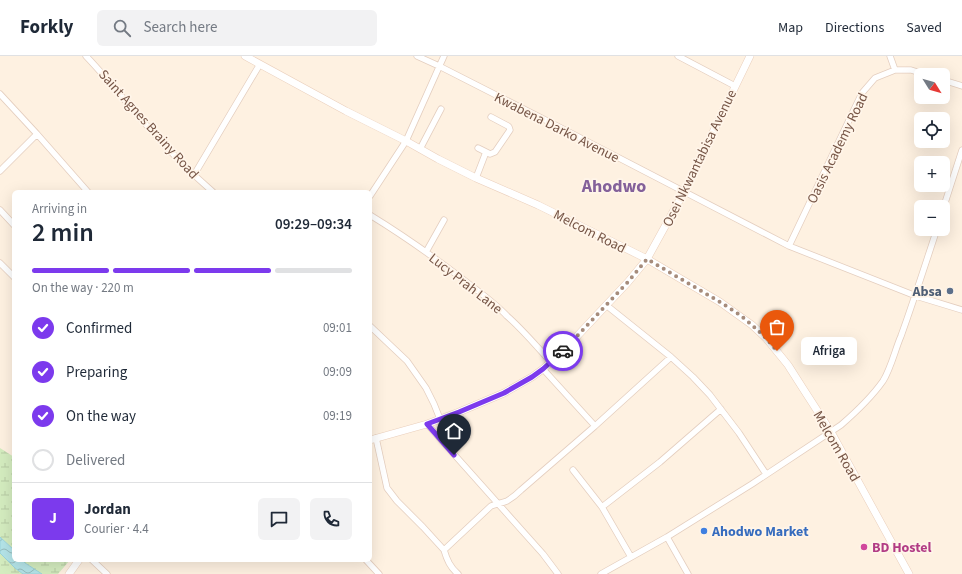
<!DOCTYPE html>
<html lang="en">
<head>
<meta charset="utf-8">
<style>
  :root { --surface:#fff; --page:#f2f2f3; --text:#1f2937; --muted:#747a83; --line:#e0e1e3; --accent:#7c3aed }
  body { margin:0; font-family:"Source Sans 3",sans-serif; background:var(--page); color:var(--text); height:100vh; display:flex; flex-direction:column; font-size:15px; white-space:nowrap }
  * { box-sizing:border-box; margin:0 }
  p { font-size:13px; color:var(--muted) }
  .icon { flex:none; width:22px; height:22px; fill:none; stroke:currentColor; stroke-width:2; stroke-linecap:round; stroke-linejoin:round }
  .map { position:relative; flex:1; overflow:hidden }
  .drawer { position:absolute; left:12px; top:134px; width:360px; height:372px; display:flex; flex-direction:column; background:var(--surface); border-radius:6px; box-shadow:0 4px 16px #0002 }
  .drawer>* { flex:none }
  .needle { width:26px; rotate:127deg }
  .tools { position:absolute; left:914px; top:12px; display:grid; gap:8px }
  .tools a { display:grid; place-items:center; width:36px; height:36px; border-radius:6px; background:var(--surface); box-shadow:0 4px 16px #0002; font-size:20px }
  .pin { position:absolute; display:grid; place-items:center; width:34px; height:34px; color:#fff; margin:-41px -17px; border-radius:50% 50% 50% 0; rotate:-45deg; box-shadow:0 0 4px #0007 }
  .pin .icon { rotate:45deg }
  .courier { position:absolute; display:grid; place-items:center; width:40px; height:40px; margin:-20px; border:3px solid #7c3aed; border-radius:50%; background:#fff; color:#222; box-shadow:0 1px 5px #0007 }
  .bubble { position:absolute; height:28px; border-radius:6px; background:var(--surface); box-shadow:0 4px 16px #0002; font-size:13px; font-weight:600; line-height:28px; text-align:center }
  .overview em { font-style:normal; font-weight:600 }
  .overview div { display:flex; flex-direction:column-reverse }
  .overview { display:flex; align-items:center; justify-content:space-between; height:68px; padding:0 20px }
  h1 { font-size:26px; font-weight:600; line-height:30px }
  .bar { display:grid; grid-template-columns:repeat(4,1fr); gap:6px 4px; align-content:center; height:48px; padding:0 20px }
  .bar i { height:5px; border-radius:3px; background:var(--line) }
  .bar .current { background:var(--accent) }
  .bar p { grid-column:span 4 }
  .line { display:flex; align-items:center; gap:10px; padding:0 20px; border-top:1px solid var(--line) }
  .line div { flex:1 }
  .round { display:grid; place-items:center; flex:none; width:42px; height:42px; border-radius:6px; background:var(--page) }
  ol { padding:0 20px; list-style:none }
  li { display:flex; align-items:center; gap:12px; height:44px }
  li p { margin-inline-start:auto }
  li .icon { padding:4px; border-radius:50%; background:var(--accent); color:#fff; stroke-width:4 }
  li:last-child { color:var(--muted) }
  li i { width:22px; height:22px; border:2px solid var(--line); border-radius:50% }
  header { display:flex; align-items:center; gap:24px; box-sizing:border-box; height:56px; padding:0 20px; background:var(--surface); border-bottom:1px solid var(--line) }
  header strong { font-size:19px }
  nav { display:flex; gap:22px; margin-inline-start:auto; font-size:14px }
  .search { width:280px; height:36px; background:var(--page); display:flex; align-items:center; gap:10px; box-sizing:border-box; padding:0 14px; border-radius:6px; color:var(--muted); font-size:15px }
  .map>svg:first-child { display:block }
  .wetland { fill:url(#wetland-marsh) }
  .water { fill:url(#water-waves); stroke:#9ad4db }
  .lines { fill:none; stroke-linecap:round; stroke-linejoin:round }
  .street-casing { stroke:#e4cebf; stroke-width:7 }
  .secondary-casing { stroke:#eacfbc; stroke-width:8 }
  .street { stroke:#fff; stroke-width:5.5 }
  .secondary { stroke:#fff; stroke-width:7 }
  .done { stroke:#a68c7c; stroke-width:4; stroke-dasharray:0 7.2 }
  .route { stroke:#7c3aed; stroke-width:5 }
  .service-dot { fill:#5c6f8a; stroke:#fff5e9; stroke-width:1.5 }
  .shop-dot { fill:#3f7fe0; stroke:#fff5e9; stroke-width:1.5 }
  .hotel-dot { fill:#d1479c; stroke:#fff5e9; stroke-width:1.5 }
  .labels { text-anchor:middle; stroke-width:3.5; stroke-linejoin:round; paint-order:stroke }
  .street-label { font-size:14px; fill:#765546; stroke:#fff5e9 }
  .service-label { font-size:14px; font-weight:bold; fill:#4e5e75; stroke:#fff5e9; text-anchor:end }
  .shop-label { font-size:14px; font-weight:bold; fill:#366cbe; stroke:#fff5e9; text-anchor:start }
  .hotel-label { font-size:14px; font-weight:bold; fill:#b23c85; stroke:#fff5e9; text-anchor:start }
  .district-label { font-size:18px; font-weight:bold; fill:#84619a; stroke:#fff5e9 }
</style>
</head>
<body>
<header>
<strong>Forkly</strong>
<div class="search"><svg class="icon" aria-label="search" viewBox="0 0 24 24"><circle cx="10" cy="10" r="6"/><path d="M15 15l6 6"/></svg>Search here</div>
<nav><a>Map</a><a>Directions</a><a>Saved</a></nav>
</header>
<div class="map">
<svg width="962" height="518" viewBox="0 0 962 518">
  <defs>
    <pattern id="wetland-marsh" width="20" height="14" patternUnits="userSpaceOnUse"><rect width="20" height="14" fill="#d4ecbf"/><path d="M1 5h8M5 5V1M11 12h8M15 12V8" fill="none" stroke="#b9cca6"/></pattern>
    <pattern id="water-waves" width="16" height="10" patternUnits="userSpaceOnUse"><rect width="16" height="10" fill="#b4e4e8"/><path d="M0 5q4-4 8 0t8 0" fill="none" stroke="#97bcbe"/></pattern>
  </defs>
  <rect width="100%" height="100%" fill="#fef1e1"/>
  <path class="wetland" d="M0,392l14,9v93l-14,-13z
    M0,497l15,15 8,6h-23z
    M22,504h48l-12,14h-16l-17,-11z"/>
  <path class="water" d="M0,481l14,13v10h8l3,3 17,11h-19l-8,-6 -15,-15z"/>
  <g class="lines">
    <defs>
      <path id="street" d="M86,0c22,23 42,49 63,72 20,23 41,44 64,64
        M417,0l22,10 128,65 222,115 127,50 46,14
        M678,0l57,30
        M890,0l5,14
        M943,24l19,6
        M0,38l37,40 51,58
        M478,92l12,6 5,-2 15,-22 -1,-3 -1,-1 -17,-9
        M420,93l21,-40
        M0,115l37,-37
        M194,119l66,-111
        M476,122l10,-26
        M370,140l36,-55 38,-85
        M943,153l19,-59
        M0,154l14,15
        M370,159c31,19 61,40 90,62 16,13 33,24 47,39 16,14 30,31 44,46
        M789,190l73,-153 13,-15 20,-8h16l16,5
        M426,196l18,-32
        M0,207l14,14
        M606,249l65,52 22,20 17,18 29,38 27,41
        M370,270l37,35 19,27 8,16 6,15
        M543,313l52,57
        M427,368l116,130 15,20
        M376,382l11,50 10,13 26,26 21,23 47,-44c5,-2 11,-3 16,-5 5,-3 10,-7 14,-11l74,-64 76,-69
        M573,414l29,37
        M667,481l21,37
        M444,494c3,10 6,17 14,24
        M631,501l-29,-50 58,-45 61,-53
        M92,504l15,14
        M366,504l13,14
        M601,518l66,-37 85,-53 89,-59c15,-13 30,-27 42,-44 8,-13 12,-31 18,-45 13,-36 24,-71 36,-107"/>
      <path id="secondary" d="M245,0l101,55 60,30 32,18 38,19 62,27 109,54 73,43 32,23 14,13 22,27 14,22 29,45 78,142
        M370,384l57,-16 32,-12 45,-19 28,-16 11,-8 23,-21 62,-66 19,-23 37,-67 66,-136
        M69,518l10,-14"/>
    </defs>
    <use href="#street" class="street-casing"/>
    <use href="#secondary" class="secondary-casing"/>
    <use href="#street" class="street"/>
    <use href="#secondary" class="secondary"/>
  </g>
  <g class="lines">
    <path class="done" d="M563,295l65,-69 19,-23 73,43 20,13 12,10 14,13 11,13"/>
    <path class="route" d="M454,399l-27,-31 32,-12 45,-19 28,-16 11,-8 20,-18"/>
  </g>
  <circle class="service-dot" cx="950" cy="235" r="4"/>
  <circle class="shop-dot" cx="704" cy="475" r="4"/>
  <circle class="hotel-dot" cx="864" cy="491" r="4"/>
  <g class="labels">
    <g class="street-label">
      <text transform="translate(149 68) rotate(48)" y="5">Saint Agnes Brainy Road</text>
      <text transform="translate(557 71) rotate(27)" y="5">Kwabena Darko Avenue</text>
      <text transform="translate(837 92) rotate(-64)" y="5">Oasis Academy Road</text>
      <text transform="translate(699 102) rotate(-64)" y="5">Osei Nkwantabisa Avenue</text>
      <text transform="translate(590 175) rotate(27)" y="5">Melcom Road</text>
      <text transform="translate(466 227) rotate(38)" y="5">Lucy Prah Lane</text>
      <text transform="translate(837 390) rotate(60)" y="5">Melcom Road</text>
    </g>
    <g class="service-label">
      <text x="942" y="240">Absa</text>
    </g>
    <g class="shop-label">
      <text x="712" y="480">Ahodwo Market</text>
    </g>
    <g class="hotel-label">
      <text x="872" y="496">BD Hostel</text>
    </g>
    <g class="district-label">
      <text x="614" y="136">Ahodwo</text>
    </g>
  </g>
</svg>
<div class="tools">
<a><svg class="needle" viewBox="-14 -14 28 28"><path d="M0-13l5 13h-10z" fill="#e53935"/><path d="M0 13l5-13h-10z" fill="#747a83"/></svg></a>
<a><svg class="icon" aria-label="locate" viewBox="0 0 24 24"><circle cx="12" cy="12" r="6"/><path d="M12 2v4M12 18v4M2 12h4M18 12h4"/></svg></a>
<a>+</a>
<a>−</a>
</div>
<div class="pin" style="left:777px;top:295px;background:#ea580c"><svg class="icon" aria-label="bag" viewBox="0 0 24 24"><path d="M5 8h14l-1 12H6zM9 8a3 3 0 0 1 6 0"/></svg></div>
<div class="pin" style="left:454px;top:399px;background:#1f2937"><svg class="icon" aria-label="home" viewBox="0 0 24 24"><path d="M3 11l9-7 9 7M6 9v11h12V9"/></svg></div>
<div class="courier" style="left:563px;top:295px"><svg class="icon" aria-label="car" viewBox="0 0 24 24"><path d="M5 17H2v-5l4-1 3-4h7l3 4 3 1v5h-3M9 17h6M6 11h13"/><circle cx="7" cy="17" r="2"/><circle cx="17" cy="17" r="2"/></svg></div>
<div class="bubble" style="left:801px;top:281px;width:56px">Afriga</div>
<section class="drawer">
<div class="overview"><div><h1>2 min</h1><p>Arriving in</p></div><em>09:29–09:34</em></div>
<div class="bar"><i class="current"></i><i class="current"></i><i class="current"></i><i></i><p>On the way · 220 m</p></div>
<ol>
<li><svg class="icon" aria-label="check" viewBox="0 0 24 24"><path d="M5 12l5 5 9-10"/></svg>Confirmed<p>09:01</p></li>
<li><svg class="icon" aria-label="check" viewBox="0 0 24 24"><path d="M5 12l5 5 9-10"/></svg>Preparing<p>09:09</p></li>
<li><svg class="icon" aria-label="check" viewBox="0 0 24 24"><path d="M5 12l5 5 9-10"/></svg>On the way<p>09:19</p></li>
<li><i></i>Delivered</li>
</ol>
<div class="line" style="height:72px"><b class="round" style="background:var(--accent);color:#fff">J</b><div><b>Jordan</b><p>Courier · 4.4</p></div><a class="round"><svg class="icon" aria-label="chat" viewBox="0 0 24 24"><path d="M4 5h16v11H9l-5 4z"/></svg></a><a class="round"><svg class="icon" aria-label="phone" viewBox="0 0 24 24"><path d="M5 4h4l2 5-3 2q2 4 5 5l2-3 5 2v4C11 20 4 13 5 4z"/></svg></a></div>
</section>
</div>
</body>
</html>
